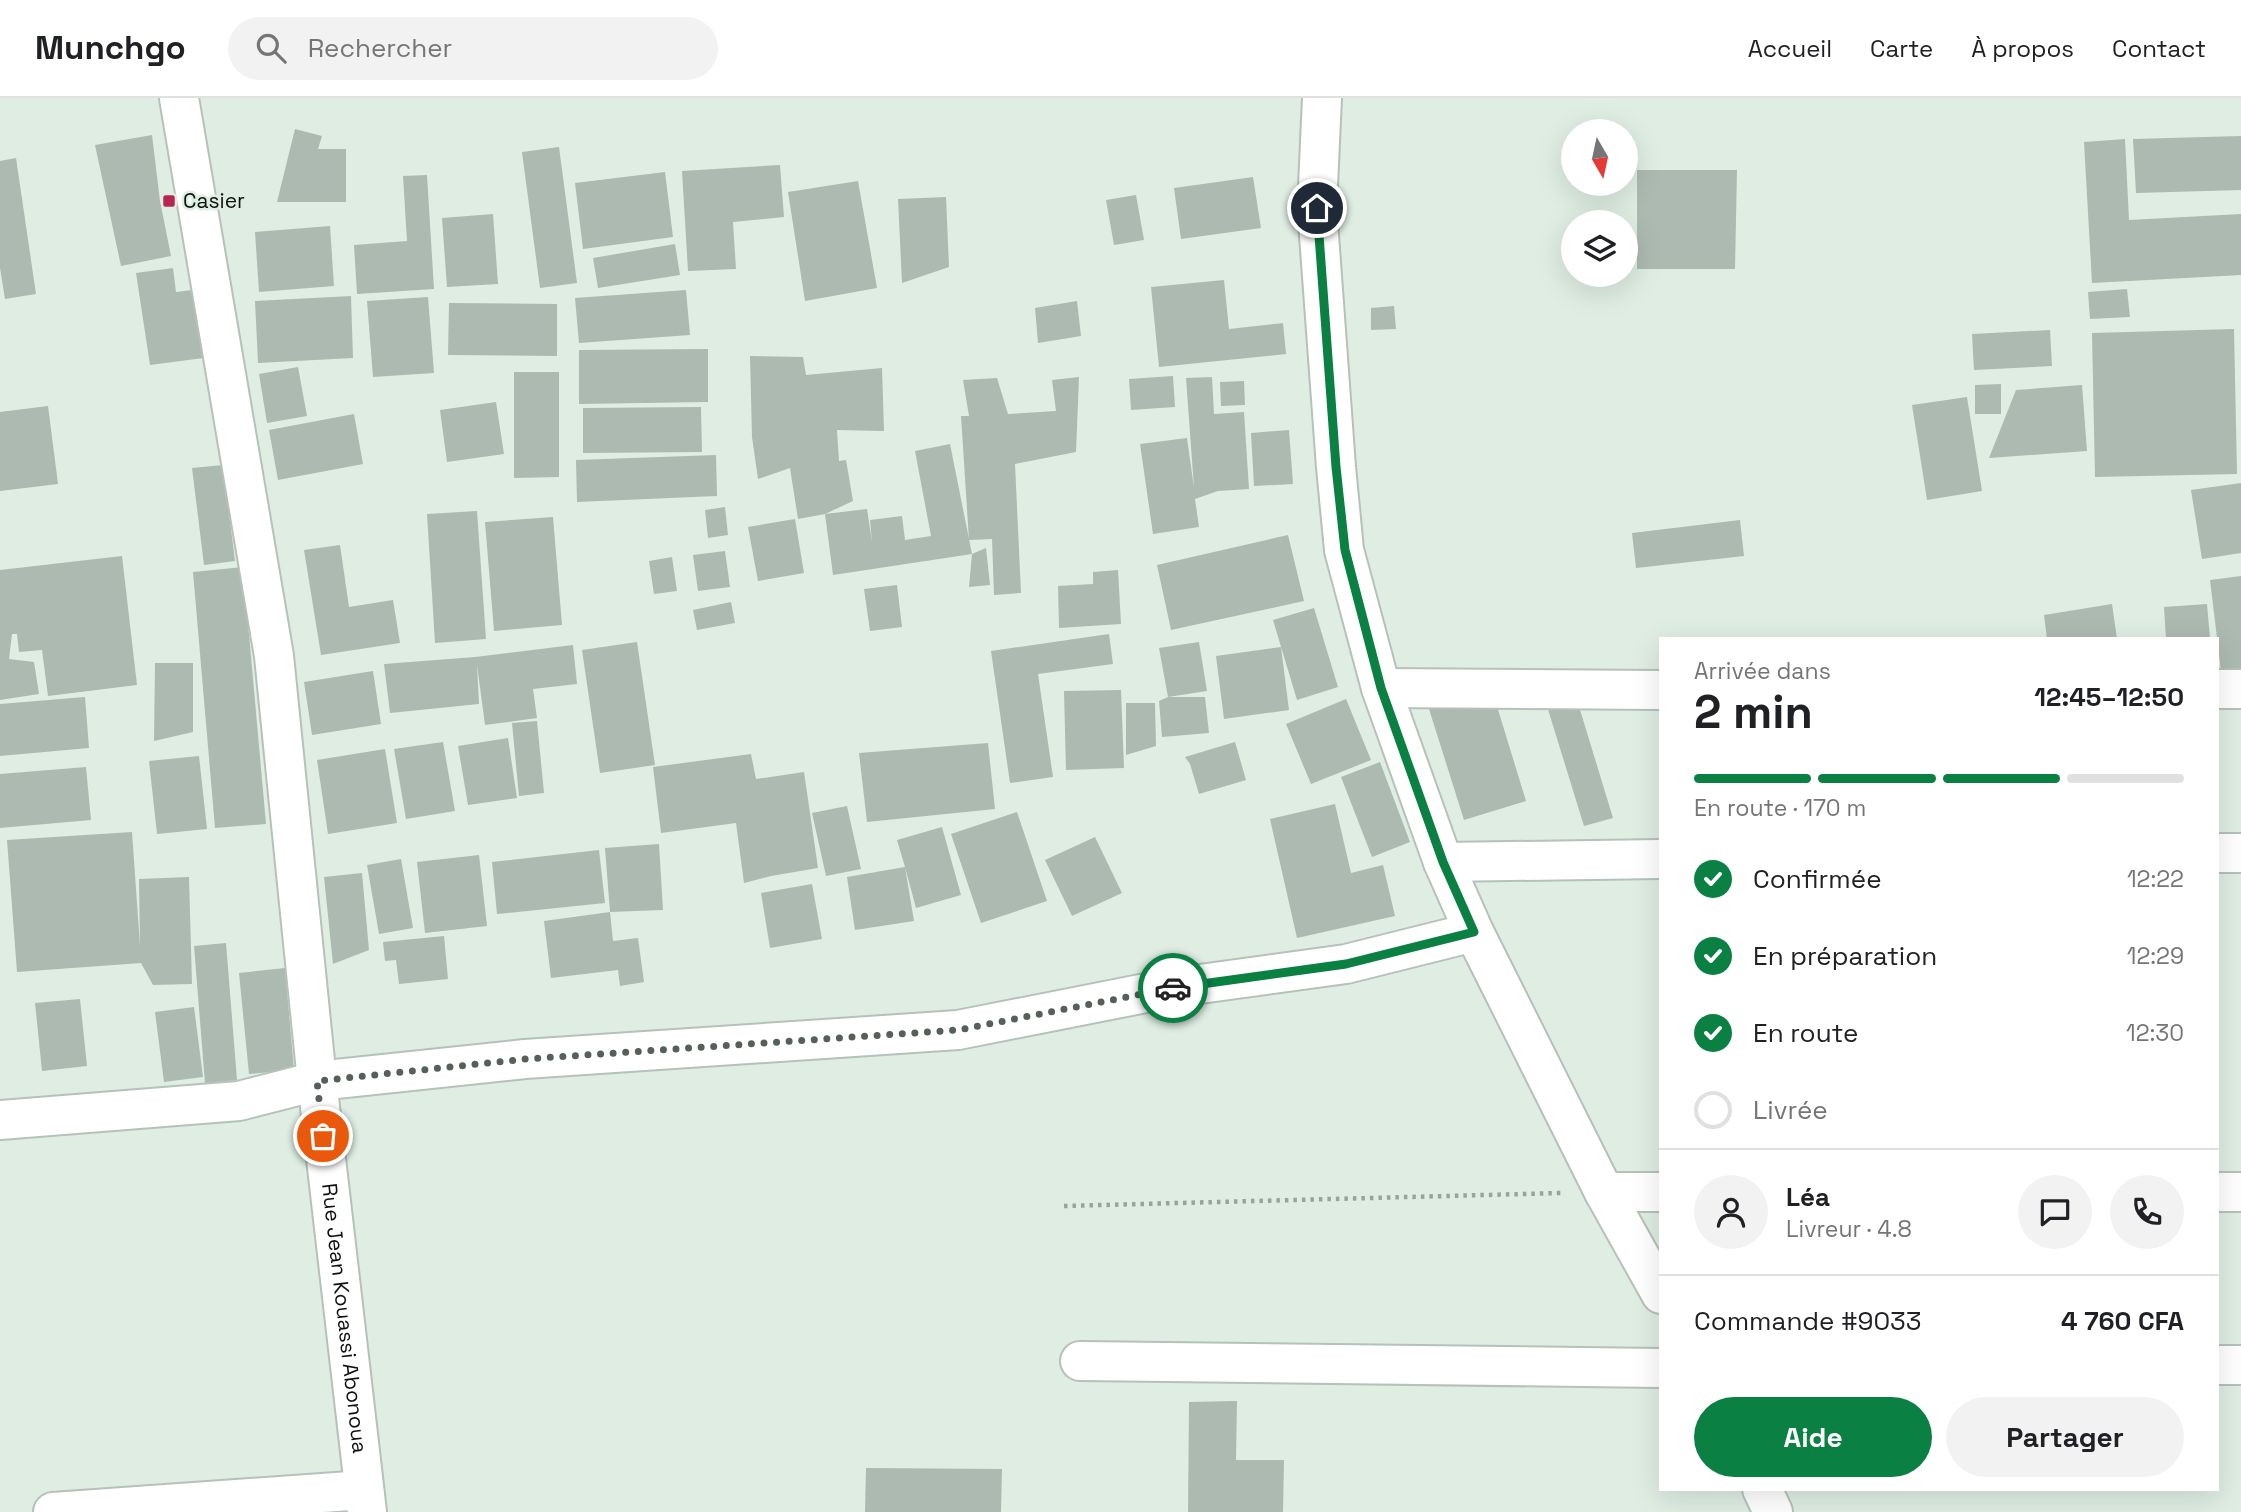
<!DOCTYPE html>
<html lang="fr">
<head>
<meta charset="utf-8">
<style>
  :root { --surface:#fff; --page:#f2f2f2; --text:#202124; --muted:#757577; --line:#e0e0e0; --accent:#0b8043 }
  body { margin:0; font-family:"Space Grotesk",sans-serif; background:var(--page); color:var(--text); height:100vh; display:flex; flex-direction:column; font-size:26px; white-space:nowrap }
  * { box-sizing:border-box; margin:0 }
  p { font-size:23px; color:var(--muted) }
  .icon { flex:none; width:38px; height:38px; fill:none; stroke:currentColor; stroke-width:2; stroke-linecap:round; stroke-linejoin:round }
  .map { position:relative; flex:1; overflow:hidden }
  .panel { position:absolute; left:1659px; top:539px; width:560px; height:854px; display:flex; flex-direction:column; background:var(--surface); border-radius:0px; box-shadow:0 7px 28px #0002 }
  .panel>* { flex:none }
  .needle { width:46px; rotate:171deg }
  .controls { position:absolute; left:1561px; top:21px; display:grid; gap:14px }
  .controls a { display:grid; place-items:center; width:77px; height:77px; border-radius:50%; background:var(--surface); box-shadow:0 7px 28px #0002; font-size:35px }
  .pin { position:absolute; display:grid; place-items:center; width:60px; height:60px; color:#fff; margin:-30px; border:4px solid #fff; border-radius:50%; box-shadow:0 2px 7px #0007 }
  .courier { position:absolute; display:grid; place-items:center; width:70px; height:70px; margin:-35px; border:5px solid #0b8043; border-radius:50%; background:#fff; color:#222; box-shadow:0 2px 9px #0007 }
  .headline em { font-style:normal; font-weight:700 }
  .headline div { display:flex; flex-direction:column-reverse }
  .headline { display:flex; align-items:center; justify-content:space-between; height:119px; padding:0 35px }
  h1 { font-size:46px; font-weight:700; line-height:52px }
  .bar { display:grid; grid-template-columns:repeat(4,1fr); gap:10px 7px; align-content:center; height:84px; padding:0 35px }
  .bar i { height:9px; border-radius:5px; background:var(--line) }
  .bar .current { background:var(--accent) }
  .bar p { grid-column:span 4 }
  .line { display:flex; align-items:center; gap:18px; padding:0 35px; border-top:2px solid var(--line) }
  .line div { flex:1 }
  .round { display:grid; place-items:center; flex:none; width:74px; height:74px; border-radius:37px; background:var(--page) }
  ol { padding:0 35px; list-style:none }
  li { display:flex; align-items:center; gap:21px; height:77px }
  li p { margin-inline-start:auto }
  li .icon { padding:7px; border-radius:50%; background:var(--accent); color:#fff; stroke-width:4 }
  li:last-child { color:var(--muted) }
  li i { width:38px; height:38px; border:4px solid var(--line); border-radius:50% }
  .action { display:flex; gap:14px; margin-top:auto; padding:14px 35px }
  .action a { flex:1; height:80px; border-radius:42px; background:var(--accent); color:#fff; font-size:28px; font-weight:700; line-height:80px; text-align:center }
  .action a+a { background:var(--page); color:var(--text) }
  header { display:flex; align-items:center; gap:42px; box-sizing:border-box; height:98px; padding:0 35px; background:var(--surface); border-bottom:2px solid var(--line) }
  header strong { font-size:33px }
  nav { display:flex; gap:38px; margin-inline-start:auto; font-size:24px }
  .search { width:490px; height:63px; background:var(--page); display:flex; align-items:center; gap:18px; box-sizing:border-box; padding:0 24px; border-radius:38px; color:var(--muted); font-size:26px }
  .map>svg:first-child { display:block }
  .building { fill:#adbab1 }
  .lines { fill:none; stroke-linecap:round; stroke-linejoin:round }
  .minor-casing { stroke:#b4c2b9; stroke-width:42 }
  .path { stroke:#99a39c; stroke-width:4.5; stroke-dasharray:3.5 5; stroke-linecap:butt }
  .minor { stroke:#fff; stroke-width:38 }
  .done { stroke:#575f59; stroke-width:7; stroke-dasharray:0 12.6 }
  .route { stroke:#0b8043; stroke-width:9 }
  .poi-dot { fill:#b62655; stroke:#dfede3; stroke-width:2.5 }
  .labels { text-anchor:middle; stroke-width:5; stroke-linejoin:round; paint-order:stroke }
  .poi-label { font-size:21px; fill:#0e120f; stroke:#dfede3; text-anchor:start }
  .street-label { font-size:21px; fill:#0e120f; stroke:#dfede3 }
</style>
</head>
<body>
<header>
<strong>Munchgo</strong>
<div class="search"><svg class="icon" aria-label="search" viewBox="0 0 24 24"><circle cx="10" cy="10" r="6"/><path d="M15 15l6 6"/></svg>Rechercher</div>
<nav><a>Accueil</a><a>Carte</a><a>À propos</a><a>Contact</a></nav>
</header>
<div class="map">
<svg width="2241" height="1414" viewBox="0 0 2241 1414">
  <rect width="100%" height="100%" fill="#dfede3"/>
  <path class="building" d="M295,31l27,7 -4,13h28v53h-69z
    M152,37l8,66 11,55 -50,10 -26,-121z
    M2241,38v54l-105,3 -3,-54z
    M2125,41l4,81 112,-6v61l-149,8 -8,-141z
    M559,49l18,136 -37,5 -18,-136z
    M16,60l20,136 -31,5 -5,-31v-107z
    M780,67l4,52 -51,5 3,47 -48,2 -6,-100z
    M1637,72h100l-2,99h-98z
    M665,74l8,65 -90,12 -8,-66z
    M427,77l7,114 -77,5 -3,-49 53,-4 -4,-65z
    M1253,79l8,51 -80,11 -7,-51z
    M858,83l19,107 -72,13 -17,-109z
    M1136,97l8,45 -30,5 -8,-45z
    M946,99l3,70 -47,16 -4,-84z
    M493,116l5,70 -51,3 -5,-69z
    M330,128l4,60 -75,6 -4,-60z
    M675,146l5,31 -82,13 -5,-30z
    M173,170l3,24 25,-3 10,68 -61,8 -14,-92z
    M1224,182l5,49 54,-6 3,31 -127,13 -8,-80z
    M2127,191l3,28 -40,2 -2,-27z
    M686,192l4,45 -111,8 -4,-45z
    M351,198l2,62 -95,5 -3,-62z
    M428,199l6,76 -61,4 -6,-76z
    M1077,203l4,35 -43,7 -3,-35z
    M449,205l108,1v52l-109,-1z
    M1394,208l2,23 -25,1v-22z
    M2234,231l3,145 -142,3 -3,-144z
    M2050,232l2,36 -78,4 -2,-36z
    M708,251v53l-129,2v-54z
    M750,258l53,1 3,18 76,-7 2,63 -47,-1 2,31 7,-1 7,41 -28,13 -27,5 -8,-51 -32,11 -6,-42z
    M298,269l9,49 -40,7 -8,-49z
    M514,274h45v105l-45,1z
    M1173,278l2,31 -44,3 -2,-31z
    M1079,279l-3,75 -61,12 6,129 -27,2 -2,-56 -23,1 -8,-124h8l-6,-36 34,-2 11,36 48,-3 -4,-31z
    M1212,279l2,37 30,-2 5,77 -31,2 -23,8 4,28 -46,7 -13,-90 47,-6 7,50 -8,-110z
    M1244,283l1,24 -24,1 -1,-24z
    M2001,286v30h-26v-29z
    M2082,287l5,66 -98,7 27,-68z
    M1967,299l15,94 -55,9 -15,-95z
    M496,304l8,52 -57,8 -7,-52z
    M48,308l10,78 -58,7v-79z
    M701,309l1,45 -119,1v-45z
    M354,316l9,50 -85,16 -9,-50z
    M1289,332l4,54 -39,2 -3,-53z
    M950,346l22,110 -139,21 -8,-61 42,-5 5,33 -2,-22 32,-4 3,24 26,-4 -16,-85z
    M716,357l1,41 -140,6 -1,-42z
    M223,367l12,96 -31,4 -12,-97z
    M2241,385v70l-39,6 -11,-69z
    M725,409l3,28 -20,3 -3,-28z
    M477,413l9,128 -51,4 -8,-129z
    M553,419l9,108 -68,6 -9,-109z
    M795,421l9,54 -46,8 -10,-54z
    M1740,422l4,36 -108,12 -4,-35z
    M1288,437l16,66 -133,29 -14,-65z
    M340,447l9,62 44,-7 7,43 -79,12 -17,-105z
    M986,450l4,37 -21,2 3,-33z
    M725,453l5,36 -32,4 -5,-36z
    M122,458l15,129 -89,11 -6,-46 -23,2 -2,-18h-5l-3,25 25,3 5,32 -39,6v-130z
    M672,459l5,34 -23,3 -5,-33z
    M243,469l23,257 -51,4 -22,-256z
    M1118,472l3,54 -62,4 -1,-42 35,-2v-12z
    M2241,478v92l-20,3 -11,-91z
    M897,487l5,42 -32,4 -6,-42z
    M731,504l4,21 -38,7 -4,-20z
    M2112,506l5,35h-70l-3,-24z
    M2207,506l3,35h-44l-2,-32z
    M1314,510l24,79 -41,13 -24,-80z
    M1109,536l4,30 -75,10 15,103 -43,6 -19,-132z
    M637,544l18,123 -55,8 -18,-123z
    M1199,544l8,49 -39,6 -9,-49z
    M573,547l4,39 -44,5 4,29 -52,7 -8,-60 2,39 -89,9 -6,-49 91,-7z
    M1281,549l8,63 -65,9 -8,-63z
    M155,565h38v69l-39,9z
    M373,573l8,53 -69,11 -8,-53z
    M1121,592l3,78 -58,2 -2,-79z
    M1492,592l34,111 -62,19 -35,-111z
    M1542,592h32l39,128 -29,8z
    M85,599l4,51 -89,8v-52z
    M1168,599h37l4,36 -47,4 -3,-36z
    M1346,601l25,61 -60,24 -25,-60z
    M1126,605h29l1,43 -30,9z
    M537,623l7,72 -25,3 -7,-73z
    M508,640l9,60 -49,7 -10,-59z
    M443,644l12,69 -49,8 -12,-70z
    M1235,644l11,38 -47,14 -9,-30 -5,-7z
    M988,645l7,66 -128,13 -8,-69z
    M385,651l12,74 -69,11 -11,-74z
    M751,656l5,25 48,-7 14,96 -47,8 -27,7 -8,-60 -75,10 -8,-66z
    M199,658l8,73 -50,5 -8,-73z
    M1380,664l30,80 -38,15 -31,-80z
    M86,669l5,53 -91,8v-54z
    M1335,706l16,69 32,-8 12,51 -98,22 -27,-119z
    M847,708l14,63 -35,7 -14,-63z
    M1017,714l30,89 -66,22 -30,-89z
    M942,729l19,68 -45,13 -11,-41 9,54 -59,9 -8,-53 58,-10 -8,-27z
    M132,734l8,114 -1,-67 50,-2 3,107 -39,1 -12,-22 -124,9 -10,-132z
    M1095,739l27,56 -50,23 -27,-56z
    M659,746l4,66 -53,2 -5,-64z
    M599,752l6,53 -108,11 -5,-52z
    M479,757l8,71 -62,7 -8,-71z
    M401,761l12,69 -34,6 -12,-69z
    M362,775l7,77 -36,14 -9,-87z
    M812,786l10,55 -52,9 -9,-55z
    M610,814l3,29 25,-3 6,44 -24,4 -2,-16 -67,8 -7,-57z
    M444,838l4,43 -49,5 -3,-24 -11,1 -2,-19z
    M226,845l11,137 -32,3 -11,-137z
    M285,870l9,102 -45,4 -10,-101z
    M80,901l7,67 -45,5 -7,-68z
    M194,909l9,70 -39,5 -9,-70z
    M1237,1303l-1,59h48l-1,52h-95l1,-110z
    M866,1370l136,1 -1,43h-136z"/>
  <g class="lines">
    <defs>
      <g id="minor">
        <path id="s1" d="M179,0l95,558 43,425 50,431"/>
        <path d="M1322,0l-5,110 19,259 8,83 37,138 62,174 31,70 130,260 57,102"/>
        <path d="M1381,590l280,2"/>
        <path d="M2217,591h24"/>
        <path d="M2217,755h24"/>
        <path d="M1443,764l218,-3"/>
        <path d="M0,1022l239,-19 78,-20 208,-22 433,-29 213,-42 175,-24 128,-32"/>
        <path d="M1604,1094h57"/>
        <path d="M2217,1094h24"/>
        <path d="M1080,1263l581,7"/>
        <path d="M2217,1267h24"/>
        <path d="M1762,1391l11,23"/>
        <path d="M53,1414l311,-22"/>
      </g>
    </defs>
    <use href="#minor" class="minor-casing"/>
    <path class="path" d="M1064,1108l497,-13"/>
    <use href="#minor" class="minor"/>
  </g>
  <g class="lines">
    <path class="done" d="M323,1038l-6,-55 209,-22 432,-29 215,-42"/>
    <path class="route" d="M1173,890l173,-24 128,-32 -31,-70 -62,-174 -36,-138 -9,-83 -19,-259"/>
  </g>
  <rect class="poi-dot" x="162" y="96" width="14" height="14" rx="3.5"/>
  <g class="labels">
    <g class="poi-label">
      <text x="183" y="110">Casier</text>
    </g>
    <g class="street-label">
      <text dy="7" stroke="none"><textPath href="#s1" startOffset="1232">Rue Jean Kouassi Abonoua</textPath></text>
    </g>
  </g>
</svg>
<div class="controls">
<a><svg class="needle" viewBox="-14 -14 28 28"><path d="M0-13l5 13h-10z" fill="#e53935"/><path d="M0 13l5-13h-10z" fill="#757577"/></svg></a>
<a><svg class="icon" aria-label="layers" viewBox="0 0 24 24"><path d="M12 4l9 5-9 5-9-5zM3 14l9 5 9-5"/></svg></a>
</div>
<div class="pin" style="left:323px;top:1038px;background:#ea580c"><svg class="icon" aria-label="bag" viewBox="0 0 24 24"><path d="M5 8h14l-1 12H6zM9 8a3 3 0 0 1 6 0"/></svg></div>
<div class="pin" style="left:1317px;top:110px;background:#1f2937"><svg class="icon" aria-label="home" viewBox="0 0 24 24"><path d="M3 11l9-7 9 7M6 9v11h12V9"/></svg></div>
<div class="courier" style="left:1173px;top:890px"><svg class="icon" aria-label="car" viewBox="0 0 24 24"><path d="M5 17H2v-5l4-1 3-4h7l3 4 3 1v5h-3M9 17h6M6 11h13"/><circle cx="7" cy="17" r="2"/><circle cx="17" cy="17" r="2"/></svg></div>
<section class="panel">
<div class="headline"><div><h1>2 min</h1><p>Arrivée dans</p></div><em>12:45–12:50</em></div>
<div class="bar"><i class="current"></i><i class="current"></i><i class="current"></i><i></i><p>En route · 170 m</p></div>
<ol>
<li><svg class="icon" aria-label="check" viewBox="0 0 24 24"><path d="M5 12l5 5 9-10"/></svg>Confirmée<p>12:22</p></li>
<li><svg class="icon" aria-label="check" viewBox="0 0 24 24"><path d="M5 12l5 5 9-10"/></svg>En préparation<p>12:29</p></li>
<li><svg class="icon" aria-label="check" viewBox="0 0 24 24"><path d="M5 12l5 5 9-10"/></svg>En route<p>12:30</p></li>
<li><i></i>Livrée</li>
</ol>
<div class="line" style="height:126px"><a class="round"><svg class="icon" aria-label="person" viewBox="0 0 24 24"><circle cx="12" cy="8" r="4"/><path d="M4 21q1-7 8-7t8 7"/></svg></a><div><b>Léa</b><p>Livreur · 4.8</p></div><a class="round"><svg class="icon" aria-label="chat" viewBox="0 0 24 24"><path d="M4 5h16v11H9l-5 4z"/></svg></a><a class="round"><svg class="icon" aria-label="phone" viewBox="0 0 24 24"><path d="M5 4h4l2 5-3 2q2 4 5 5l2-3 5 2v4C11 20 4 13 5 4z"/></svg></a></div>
<div class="line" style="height:91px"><div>Commande #9033</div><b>4 760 CFA</b></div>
<div class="action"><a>Aide</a><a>Partager</a></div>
</section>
</div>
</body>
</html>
